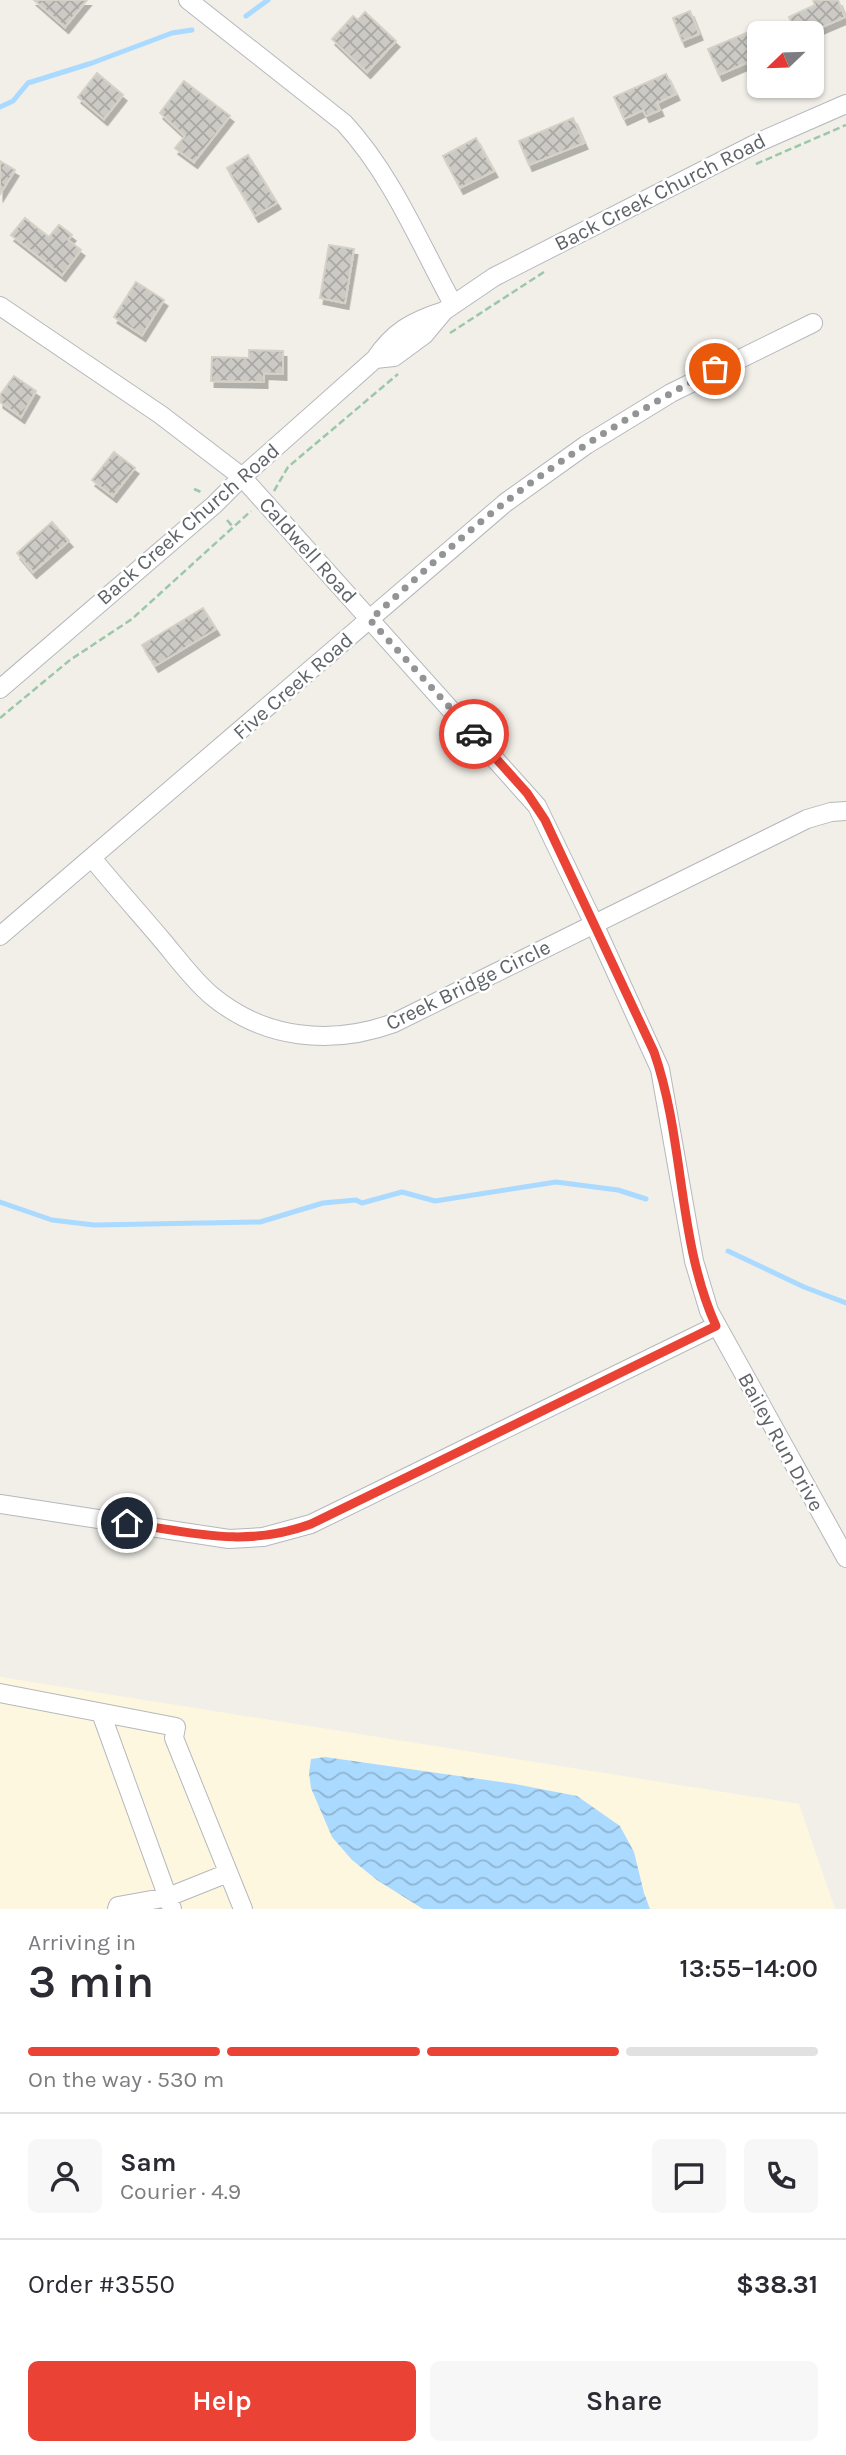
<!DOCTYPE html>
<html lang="en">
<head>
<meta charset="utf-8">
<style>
  :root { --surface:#fff; --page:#f7f7f7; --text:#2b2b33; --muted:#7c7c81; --line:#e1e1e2; --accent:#ea4335 }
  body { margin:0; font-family:Karla,sans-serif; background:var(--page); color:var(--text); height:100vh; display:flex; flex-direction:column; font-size:26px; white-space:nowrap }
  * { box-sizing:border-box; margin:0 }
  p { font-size:23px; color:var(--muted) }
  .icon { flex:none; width:38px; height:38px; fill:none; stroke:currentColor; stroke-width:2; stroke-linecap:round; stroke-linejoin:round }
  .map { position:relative; height:1909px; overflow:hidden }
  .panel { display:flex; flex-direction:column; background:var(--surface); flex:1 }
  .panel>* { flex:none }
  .needle { width:46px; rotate:247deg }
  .controls { position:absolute; left:747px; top:21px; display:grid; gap:14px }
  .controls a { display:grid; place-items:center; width:77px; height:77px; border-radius:10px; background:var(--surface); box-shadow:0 2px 5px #0004; font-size:35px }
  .pin { position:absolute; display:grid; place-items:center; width:60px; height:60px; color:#fff; margin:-30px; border:4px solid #fff; border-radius:50%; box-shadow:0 2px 7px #0007 }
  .courier { position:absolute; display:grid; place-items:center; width:70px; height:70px; margin:-35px; border:5px solid #ea4335; border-radius:50%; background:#fff; color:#222; box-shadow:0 2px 9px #0007 }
  .head em { font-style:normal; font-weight:600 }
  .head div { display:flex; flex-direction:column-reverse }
  .head { display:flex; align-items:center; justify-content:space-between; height:119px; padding:0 28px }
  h1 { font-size:46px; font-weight:600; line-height:52px }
  .bar { display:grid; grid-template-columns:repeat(4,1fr); gap:10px 7px; align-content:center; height:84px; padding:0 28px }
  .bar i { height:9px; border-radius:5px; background:var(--line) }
  .bar .selected { background:var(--accent) }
  .bar p { grid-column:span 4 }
  .line { display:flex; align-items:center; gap:18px; padding:0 28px; border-top:2px solid var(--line) }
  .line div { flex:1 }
  .round { display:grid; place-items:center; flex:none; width:74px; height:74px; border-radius:10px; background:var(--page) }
  .action { display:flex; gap:14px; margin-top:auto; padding:14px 28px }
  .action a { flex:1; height:80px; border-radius:10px; background:var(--accent); color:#fff; font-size:28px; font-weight:600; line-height:80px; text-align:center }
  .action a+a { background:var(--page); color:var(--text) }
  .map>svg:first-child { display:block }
  .commercial { fill:#fef7e0 }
  .water { fill:url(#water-waves) }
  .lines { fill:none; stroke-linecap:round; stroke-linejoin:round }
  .stream { stroke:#aadaff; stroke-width:5 }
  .building { fill:url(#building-cross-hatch); stroke:#d6d1c6; stroke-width:2; filter:url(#shadow) }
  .minor-casing { stroke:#b5b8bc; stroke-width:20 }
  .path { stroke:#9cc7a9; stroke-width:2.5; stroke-dasharray:7 3.5; stroke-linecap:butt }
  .minor { stroke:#fff; stroke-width:18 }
  .done { stroke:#929495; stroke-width:7; stroke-dasharray:0 12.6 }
  .route { stroke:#ea4335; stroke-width:9 }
  .labels { text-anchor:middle; stroke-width:5; stroke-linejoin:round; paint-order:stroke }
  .street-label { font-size:21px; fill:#5f6368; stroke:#fff }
</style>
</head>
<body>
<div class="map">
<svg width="846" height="1909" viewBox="0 0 846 1909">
  <defs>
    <pattern id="water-waves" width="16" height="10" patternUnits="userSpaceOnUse" patternTransform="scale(1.75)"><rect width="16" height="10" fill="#aadaff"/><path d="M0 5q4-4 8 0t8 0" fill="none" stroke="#8eb4d2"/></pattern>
    <pattern id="building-cross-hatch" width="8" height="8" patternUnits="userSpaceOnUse" patternTransform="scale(1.75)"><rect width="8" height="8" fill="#cccac5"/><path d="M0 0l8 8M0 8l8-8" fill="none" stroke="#a9a8a4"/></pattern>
    <filter id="shadow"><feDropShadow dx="3.5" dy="6" stdDeviation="0" flood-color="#0004"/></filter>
  </defs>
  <rect width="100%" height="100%" fill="#f1efe8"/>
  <path class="commercial" d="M0,1677l799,127 36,105h-835z"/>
  <path class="water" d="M325,1757l190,27 62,12 43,30 14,26 10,41 6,16h-227l-46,-29 -25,-20 -20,-23 -21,-49 -2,-15 2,-14z"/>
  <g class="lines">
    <path class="stream" d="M246,16l22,-16
      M0,107l13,-6 15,-18 64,-20 80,-30 20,-3
      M0,1202l52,18 42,5 166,-3 63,-19 33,-3 6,3 40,-11 33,9 121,-19 62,8 28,9
      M728,1251l76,36 42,16"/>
  </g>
  <path class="building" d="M34,0h53l-22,27z
    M813,0h25l7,17 -37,16h-12l-7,-16 26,-12z
    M690,11l9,23 -17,7 -9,-23z
    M365,12l31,29 -29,31 -35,-33 21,-23 5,4z
    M751,31l9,21v5l-41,18 -11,-26z
    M97,73l26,22 -19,24 -26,-22z
    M666,74l10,20 -19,9 3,7 -14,6 -3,-6 -19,9 -10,-22z
    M184,81l46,35 -36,46 -19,-14 10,-12 -25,-23z
    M573,118l11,25 -55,22 -10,-24z
    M476,138l18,33 -34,17 -17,-32z
    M248,155l29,48 -22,13 -28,-48z
    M0,161l15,9 -15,24z
    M25,218l24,19 10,-12 13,10 -4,5 13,10 -19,25 -51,-40z
    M329,245l25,4 -9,54 -25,-5z
    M136,282l28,18 -22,35 -28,-18z
    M249,350l34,1v23l-19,-1v9l-53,-1 1,-24 37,1z
    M14,376l22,15 -15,26 -21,-15v-7z
    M114,452l21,16 -22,28 -21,-16z
    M52,522l17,19 -36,31 -16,-19z
    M203,608l13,21 -61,37 -13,-21z"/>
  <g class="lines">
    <defs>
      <path id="minor" d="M188,0l156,123c48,52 75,119 109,181
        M0,306l161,109 81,62 295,329 57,118 66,145 34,192 15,50 137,247
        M375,359l19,-2 30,-22 20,-24 50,-34 265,-135 87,-38
        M0,689l214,-184 28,-28 133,-118c18,-27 37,-38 69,-48
        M92,858c23,28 47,55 70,82 16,19 31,40 50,56 52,43 119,50 182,27l413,-204 24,-7 15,-1
        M0,936l505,-433 81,-58 85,-52 142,-70
        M0,1504l229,35 34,-2 48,-13 405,-198
        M0,1693l176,34 -2,11 69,171
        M101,1713l71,196
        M117,1909l1,-3 50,-9 60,-24"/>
    </defs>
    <use href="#minor" class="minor-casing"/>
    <path class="path" d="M756,164l90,-39
      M450,333l94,-61
      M194,489l7,3
      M274,491l14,-24 110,-93
      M227,520l6,7
      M0,718l70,-58 62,-41 119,-108"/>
    <use href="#minor" class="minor"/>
  </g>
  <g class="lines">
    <path class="done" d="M474,734l-104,-114c44,-40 87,-80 133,-116 66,-52 138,-95 212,-135"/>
    <path class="route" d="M127,1523c67,10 118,25 184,1l405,-198c-39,-86 -31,-185 -62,-274l-109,-232 -18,-27 -53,-59"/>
  </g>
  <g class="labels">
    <g class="street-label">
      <text transform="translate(660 192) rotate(-27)" y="7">Back Creek Church Road</text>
      <text transform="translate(188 524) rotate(-41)" y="7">Back Creek Church Road</text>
      <text transform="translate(308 550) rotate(48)" y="7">Caldwell Road</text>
      <text transform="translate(293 686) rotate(-41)" y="7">Five Creek Road</text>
      <text transform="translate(468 985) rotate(-26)" y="7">Creek Bridge Circle</text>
      <text transform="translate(781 1442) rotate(61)" y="7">Bailey Run Drive</text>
    </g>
  </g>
</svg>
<div class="controls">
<a><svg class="needle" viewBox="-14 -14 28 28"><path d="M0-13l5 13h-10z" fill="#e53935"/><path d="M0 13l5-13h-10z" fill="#7c7c81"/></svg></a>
</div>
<div class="pin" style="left:715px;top:369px;background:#ea580c"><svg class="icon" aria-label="bag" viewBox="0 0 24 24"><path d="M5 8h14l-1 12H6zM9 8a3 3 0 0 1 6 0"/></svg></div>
<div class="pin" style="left:127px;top:1523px;background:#1f2937"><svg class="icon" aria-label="home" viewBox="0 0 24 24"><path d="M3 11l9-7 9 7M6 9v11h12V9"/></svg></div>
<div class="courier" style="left:474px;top:734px"><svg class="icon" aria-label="car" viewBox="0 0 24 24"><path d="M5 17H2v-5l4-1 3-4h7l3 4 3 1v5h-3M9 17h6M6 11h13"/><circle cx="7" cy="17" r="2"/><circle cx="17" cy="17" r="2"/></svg></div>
</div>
<section class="panel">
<div class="head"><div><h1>3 min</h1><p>Arriving in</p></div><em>13:55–14:00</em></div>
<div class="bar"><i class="selected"></i><i class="selected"></i><i class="selected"></i><i></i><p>On the way · 530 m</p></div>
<div class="line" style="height:126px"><a class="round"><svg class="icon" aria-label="person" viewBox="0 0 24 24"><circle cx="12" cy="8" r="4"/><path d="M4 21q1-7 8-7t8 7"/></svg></a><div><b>Sam</b><p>Courier · 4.9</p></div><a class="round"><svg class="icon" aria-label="chat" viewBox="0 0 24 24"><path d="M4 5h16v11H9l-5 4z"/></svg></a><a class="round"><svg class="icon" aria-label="phone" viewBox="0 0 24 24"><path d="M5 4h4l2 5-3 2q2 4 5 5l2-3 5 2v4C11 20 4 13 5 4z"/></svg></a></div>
<div class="line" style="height:91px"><div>Order #3550</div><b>$38.31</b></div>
<div class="action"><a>Help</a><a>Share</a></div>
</section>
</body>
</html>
